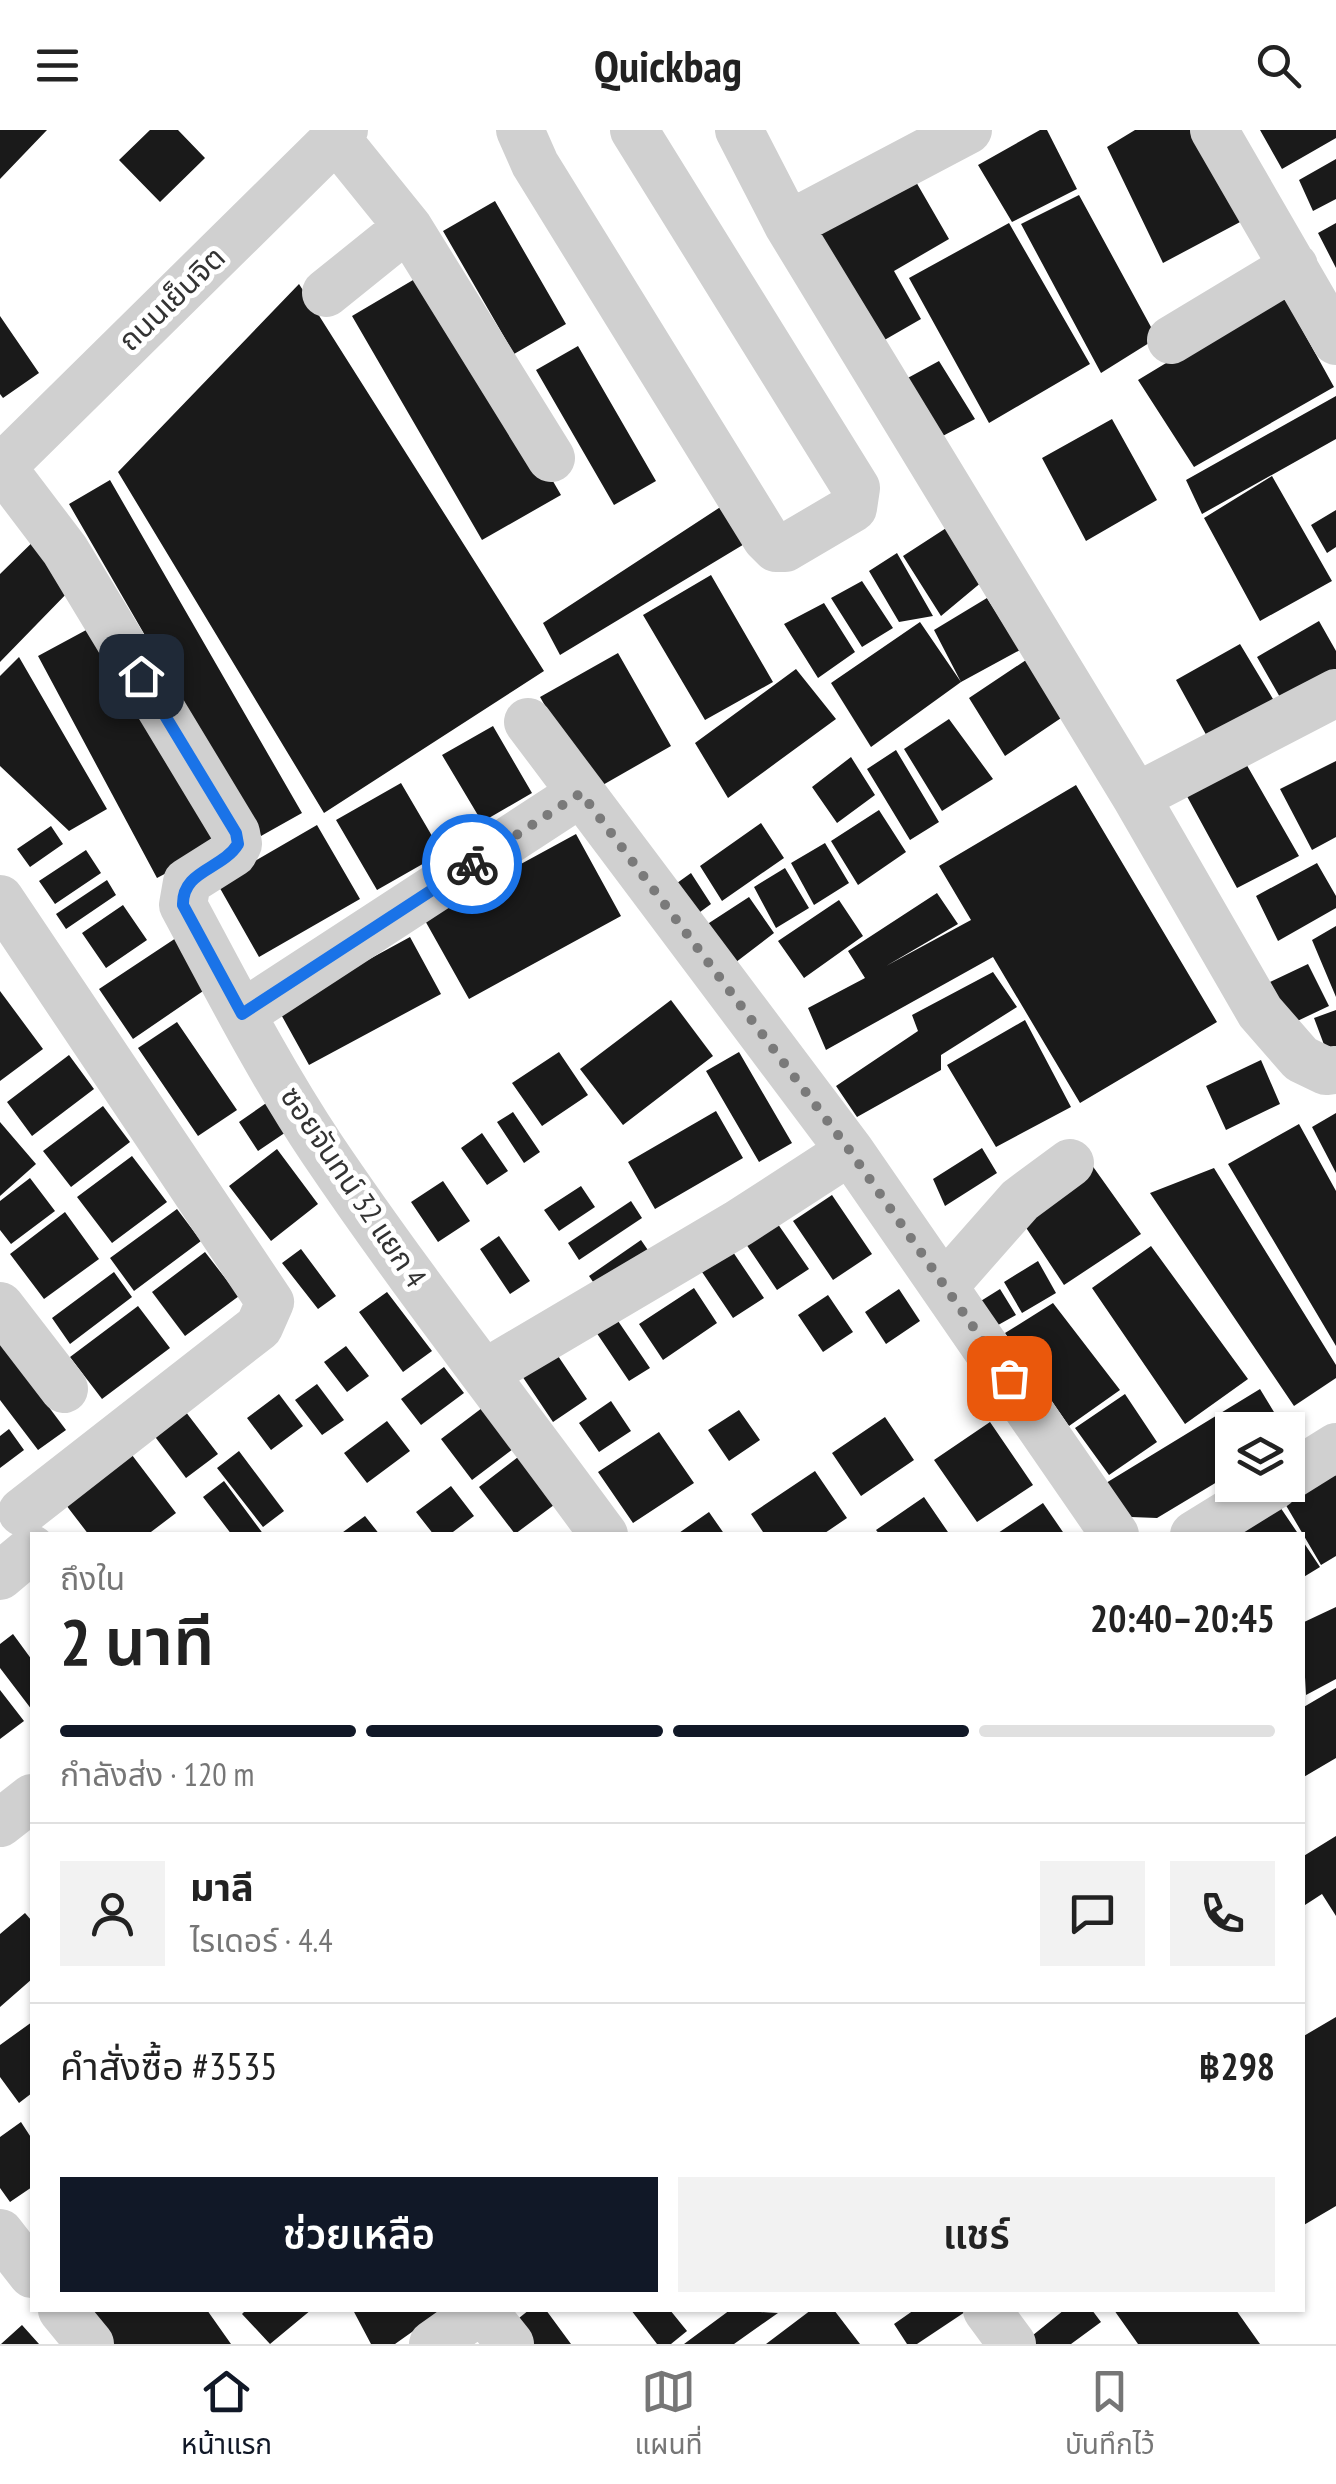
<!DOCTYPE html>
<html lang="th">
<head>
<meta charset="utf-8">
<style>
  :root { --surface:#fff; --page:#f2f2f2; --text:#222; --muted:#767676; --line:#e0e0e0; --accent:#111827 }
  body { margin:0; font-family:"PT Sans Narrow","Noto Sans Thai",sans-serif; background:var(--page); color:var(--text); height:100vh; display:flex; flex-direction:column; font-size:38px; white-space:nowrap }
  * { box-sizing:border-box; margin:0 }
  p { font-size:32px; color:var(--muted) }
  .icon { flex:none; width:55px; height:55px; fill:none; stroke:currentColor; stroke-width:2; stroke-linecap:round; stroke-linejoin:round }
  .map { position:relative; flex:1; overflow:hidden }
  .panel { position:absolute; left:30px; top:1402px; width:1275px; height:780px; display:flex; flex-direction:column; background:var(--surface); border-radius:0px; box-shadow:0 2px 8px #0004 }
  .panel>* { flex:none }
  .controls { position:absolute; left:1215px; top:1282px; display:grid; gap:20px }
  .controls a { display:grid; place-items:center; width:90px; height:90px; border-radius:0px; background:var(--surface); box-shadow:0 2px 8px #0004; font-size:50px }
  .pin { position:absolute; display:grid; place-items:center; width:85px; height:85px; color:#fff; margin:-42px; border-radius:20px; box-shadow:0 5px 15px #0006 }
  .courier { position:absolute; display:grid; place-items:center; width:100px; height:100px; margin:-50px; border:8px solid #1a73e8; border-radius:50%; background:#fff; color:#222; box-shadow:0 2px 12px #0007 }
  .head em { font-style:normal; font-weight:600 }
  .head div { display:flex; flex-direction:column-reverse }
  .head { display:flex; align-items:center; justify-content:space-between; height:170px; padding:0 30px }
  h1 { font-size:65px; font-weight:600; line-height:75px }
  .bar { display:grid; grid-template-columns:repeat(4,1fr); gap:15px 10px; align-content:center; height:120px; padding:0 30px }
  .bar i { height:12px; border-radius:8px; background:var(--line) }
  .bar .on { background:var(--accent) }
  .bar p { grid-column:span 4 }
  .line { display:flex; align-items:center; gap:25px; padding:0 30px; border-top:2px solid var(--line) }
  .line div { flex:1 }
  .round { display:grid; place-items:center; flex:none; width:105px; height:105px; border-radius:0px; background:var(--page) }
  .primary-button { display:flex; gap:20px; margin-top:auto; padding:20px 30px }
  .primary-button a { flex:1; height:115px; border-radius:0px; background:var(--accent); color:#fff; font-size:40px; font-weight:600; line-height:115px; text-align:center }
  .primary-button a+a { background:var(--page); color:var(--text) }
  header { display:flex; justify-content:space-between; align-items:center; height:130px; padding:0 30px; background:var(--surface); font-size:45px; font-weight:600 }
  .tabs { display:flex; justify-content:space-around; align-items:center; height:140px; border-top:2px solid var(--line); background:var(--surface); font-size:28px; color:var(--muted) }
  .tabs a { display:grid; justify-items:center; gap:5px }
  .tabs .on { color:var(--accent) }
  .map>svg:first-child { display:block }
  .building { fill:#1a1a1a }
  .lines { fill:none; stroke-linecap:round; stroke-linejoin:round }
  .minor { stroke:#d0d0d0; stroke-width:48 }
  .done { stroke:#7a7a7a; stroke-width:10; stroke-dasharray:0 18 }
  .route { stroke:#1a73e8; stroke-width:12 }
  .labels { text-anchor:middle; stroke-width:10; stroke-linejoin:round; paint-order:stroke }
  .street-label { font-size:30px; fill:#333; stroke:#fff }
</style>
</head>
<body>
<header><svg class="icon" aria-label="menu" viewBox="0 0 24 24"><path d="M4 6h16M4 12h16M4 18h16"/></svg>Quickbag<svg class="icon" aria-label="search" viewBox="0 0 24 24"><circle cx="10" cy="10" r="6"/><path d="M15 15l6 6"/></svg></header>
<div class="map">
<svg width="1336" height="2214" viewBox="0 0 1336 2214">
  <rect width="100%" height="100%" fill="#fff"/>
  <path class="building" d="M0,0h47l-47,49z
    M150,0h28l27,28 -45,44 -41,-42z
    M1040,0h7l30,59 -65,33 -34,-57z
    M1135,0h57l50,91 -79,42 -56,-116z
    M1260,0h76v8l-54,31z
    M1336,29v40l-23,12 -14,-31z
    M908,38l41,71 -55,32 27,48 -40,23 -71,-119z
    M1079,65l78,143 -56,35 -80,-149z
    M495,71l71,123 -52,30 -71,-123z
    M1009,93l81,141 -101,59 -80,-145z
    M1336,93v45l-18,-35z
    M430,140l131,225 -79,45 -130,-224z
    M299,154l245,387 -220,142 -206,-341z
    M1282,163l52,94 -140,80 -56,-87z
    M0,186l39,57 -36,25 -3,-4z
    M578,216l78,135 -42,24 -78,-135z
    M939,231l36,58 -38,20 -33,-59z
    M1336,266v43l-134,75 -16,-34z
    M1112,289l45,81 -71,41 -44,-83z
    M1272,346l60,105 -72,40 -56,-103z
    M110,350l192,333 -41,23 -192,-332z
    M725,374l26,36 -191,115 -17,-32z
    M1336,380v37l-9,6 -16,-28z
    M957,391l32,55 -48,40 -38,-60z
    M46,399l27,58 -73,75v-88z
    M897,423l36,63 -34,6 -30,-51z
    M711,445l62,107 -68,38 -62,-105z
    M862,451l31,47 -31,19 -31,-49z
    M987,468l33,52 -59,32 -90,65 -40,-64 89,-61 41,60 -27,-52z
    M824,473l31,49 -37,26 -34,-54z
    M1319,491l17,30v22l-55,26 -24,-42z
    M101,492l120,222 -64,34 -119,-222z
    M1240,514l36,60 -67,36 -33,-60z
    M618,523l53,93 -77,44 -54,-93z
    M1032,526l35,58 -62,42 -36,-58z
    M19,527l88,152 -38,22 -69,-65v-90z
    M796,539l40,50 -108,79 -33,-55z
    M949,589l44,60 -51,32 -38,-62z
    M493,596l39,67 -50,29 -40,-67z
    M896,620l43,72 -29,18 -43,-71z
    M1241,625l58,101 -62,32 -54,-99z
    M851,627l24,38 -38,28 -25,-36z
    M1336,631v76l-24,13 -32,-61z
    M401,653l41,70 -65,37 -41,-70z
    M1076,655l141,237 -137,81 -87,-146 -167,93 -18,-42 57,-30 -17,-27 89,-58 21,31 -72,42 85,-46 -32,-54z
    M879,680l27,42 -48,33 -27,-44z
    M761,693l23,35 -62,43 -22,-35z
    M317,695l43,74 -101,58 -42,-74z
    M51,696l12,18 -33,23 -13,-18z
    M576,704l45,82 -152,83 -46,-82z
    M825,713l24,40 -35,22 -23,-42z
    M86,720l15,23 -46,31 -16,-23z
    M1317,733l19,33v12l-58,33 -22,-45z
    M785,738l24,40 -33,20 -22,-41z
    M691,743l20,31 -30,22 -22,-30z
    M107,750l9,15 -50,34 -10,-15z
    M749,767l25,36 -51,39 -34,-36z
    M839,770l24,36 -59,42 -26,-37z
    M123,775l24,35 -41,28 -24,-35z
    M1336,796v71l-24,-57z
    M410,807l31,57 -132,71 -31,-56z
    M176,808l33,49 -76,52 -34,-50z
    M1308,834l21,42 -38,18 -21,-42z
    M993,842l24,35 -76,48v15l-84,47 -21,-31 82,-55 -6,-16z
    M0,861l43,58 -43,32z
    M671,870l42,56 -90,69 -43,-56z
    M1336,880v36l-10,4 -12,-32z
    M1025,890l46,87 -75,40 -49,-82z
    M177,892l60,88 -39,26 -60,-88z
    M559,922l29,43 -46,31 -30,-43z
    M739,922l53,91 -33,19 -53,-91z
    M69,925l25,34 -62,47 -25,-34z
    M1261,930l19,44 -54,26 -20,-44z
    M272,969l20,29 -34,23 -19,-29z
    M103,976l27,36 -59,45 -28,-36z
    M716,981l27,47 -88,51 -27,-47z
    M513,982l27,40 -16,11 -27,-41z
    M1336,983v60l-24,-46z
    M0,992l36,42 -36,32z
    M1299,994l37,67v155l-108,-182z
    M482,1003l26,38 -21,14 -26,-37z
    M982,1018l15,25 -52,33 -12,-27z
    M277,1019l41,55 -47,37 -42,-55z
    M132,1026l35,46 -55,41 -35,-46z
    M1089,1031l52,73 -77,51 -47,-71z
    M1214,1038l122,197v13l-42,28 -144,-213z
    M30,1048l25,33 -44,33 -11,-14v-29z
    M443,1051l27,40 -32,21 -27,-40z
    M581,1056l14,21 -36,24 -15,-21z
    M832,1065l40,59 -39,26 -40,-59z
    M631,1071l11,17 -63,42 -11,-17z
    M177,1079l24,32 -67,50 -24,-33z
    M65,1082l34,47 -55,40 -34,-45z
    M773,1087l36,52 -32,21 -35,-52z
    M499,1106l31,45 -20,13 -30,-45z
    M641,1110l13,19 -52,36 -13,-19z
    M1151,1116l97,133 -63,45 -93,-136z
    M301,1119l35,47 -18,13 -36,-46z
    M205,1122l34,44 -54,40 -33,-44z
    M733,1122l31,46 -31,20 -31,-46z
    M1038,1131l18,32 -34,20 -18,-31z
    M114,1142l18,25 -62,47 -18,-26z
    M694,1158l23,35 -54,37 -24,-36z
    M899,1159l21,32 -34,23 -21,-32z
    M1000,1159l16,26 -25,14 -15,-25z
    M387,1162l45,59 -29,21 -44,-60z
    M828,1165l25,37 -30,20 -25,-37z
    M1053,1173l67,87 -51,36 -64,-93z
    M138,1176l32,42 -68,51 -32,-42z
    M616,1188l34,50 -21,13 -33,-49z
    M0,1212l66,88 -28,20 -38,-50z
    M550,1214l37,55 -34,23 -37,-55z
    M346,1216l23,30 -22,16 -23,-30z
    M444,1237l20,26 -43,32 -20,-26z
    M317,1254l27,36 -22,15 -27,-35z
    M1260,1259l25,41h-53v43l-75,45 -26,-1 -25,-34z
    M279,1264l24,32 -32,24 -24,-32z
    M1125,1264l32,48 -48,33 -34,-47z
    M611,1271l20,30 -32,21 -20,-29z
    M179,1273l39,51 -32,24 -39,-52z
    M482,1278l31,41 -41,31 -31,-41z
    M739,1280l21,30 -31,21 -21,-31z
    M885,1287l29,43 -53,36 -29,-43z
    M387,1291l23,30 -43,32 -23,-30z
    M990,1292l43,63 -56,37 -43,-62z
    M9,1299l15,21 -24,18v-32z
    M659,1302l35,51 -61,40 -35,-51z
    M239,1321l45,60 -21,16 -46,-59z
    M522,1324l36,48 -43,32 -36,-47z
    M1324,1324l12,22v80l-15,9 -44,-75z
    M132,1325l44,58 -29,22h-58l-23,-30z
    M815,1341l32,47 -25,17h-57l-14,-21z
    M224,1351l40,54h-32l-29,-38z
    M451,1356l23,30 -25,19h-15l-18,-23z
    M924,1367l26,38h-70l-4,-5z
    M1276,1371l23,34h-72z
    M1043,1373l22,32h-70z
    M709,1382l16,23h-49z
    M365,1386l15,19h-41z
    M1302,1410l18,27 -18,11z
    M1336,1477v72l-30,16 -4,-72z
    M13,1504l19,26v50l-32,-42v-24z
    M1336,1558v70l-34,20v-70z
    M0,1560l24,31 -24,18z
    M1336,1706v80l-14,-22 -20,13v-50z
    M25,1783l7,8v58l-32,28v-73z
    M1336,1887v189l-34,20v-189z
    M32,1892v71l-13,10 -19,-26v-32z
    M21,1992l11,17v48l-22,15 -10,-14v-51z
    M83,2180h124l24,34h-121z
    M246,2180h65l-41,34 -28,-30z
    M353,2180h90l-48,34h-24z
    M529,2180h17l25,34h-50l-12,-18z
    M631,2180h39l17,21 -16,13h-14z
    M730,2180l48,3 -44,31h-50z
    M811,2180h23l26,34h-94z
    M914,2180h54l-51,34h-10l-13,-20z
    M1064,2180h28l9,12 -30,22h-49z
    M1114,2180h122l24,34h-122z
    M22,2195l17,19h-38z"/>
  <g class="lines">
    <path class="minor" d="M520,0l15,34 231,374 10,10h9l68,-40 3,-20 -222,-358
      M739,0l49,95 348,572 124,215 41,47 25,12 10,-1
      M1214,0l122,211
      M336,8l72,89 143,231
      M788,95l180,-95
      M326,163l82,-66
      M1171,210l123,-74
      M2,337l63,83 171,283 2,11 -5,9 -46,29 -4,23c44,82 87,166 139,244 89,132 188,257 282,386
      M0,339l344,-339
      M528,592l322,429 265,384
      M1136,667l200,-104
      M0,769l270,403 -11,25 -237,185
      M242,884l339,-221
      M945,1155l75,-85 50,-37
      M0,1176l64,83
      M485,1243l254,-150 111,-72
      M1288,1347l48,-30
      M1194,1405l81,-50
      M0,1446l32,-27
      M0,1693l32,-25
      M0,2103l32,41
      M62,2180l28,34
      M483,2180l27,34
      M987,2180l25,34
      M433,2214l48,-34"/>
  </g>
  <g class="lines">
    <path class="done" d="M472,734l109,-71 269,358 159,227"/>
    <path class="route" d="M141,546l95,157 2,11c-16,26 -56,26 -55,61l59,109 230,-150"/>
  </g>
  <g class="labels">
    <g class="street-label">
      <text transform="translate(172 169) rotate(-44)" y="10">ถนนเย็นจิต</text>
      <text transform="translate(353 1057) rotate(56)" y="10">ซอยจันทน์ 32 แยก 4</text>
    </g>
  </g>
</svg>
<div class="controls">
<a><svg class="icon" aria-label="layers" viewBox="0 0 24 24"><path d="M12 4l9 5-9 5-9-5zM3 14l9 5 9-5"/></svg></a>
</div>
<div class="pin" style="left:1009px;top:1248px;background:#ea580c"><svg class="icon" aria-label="bag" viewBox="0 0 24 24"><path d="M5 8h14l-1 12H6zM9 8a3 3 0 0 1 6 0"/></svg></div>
<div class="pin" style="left:141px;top:546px;background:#1f2937"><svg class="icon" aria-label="home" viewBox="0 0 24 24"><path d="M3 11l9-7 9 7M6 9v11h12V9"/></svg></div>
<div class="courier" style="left:472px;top:734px"><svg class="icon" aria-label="bike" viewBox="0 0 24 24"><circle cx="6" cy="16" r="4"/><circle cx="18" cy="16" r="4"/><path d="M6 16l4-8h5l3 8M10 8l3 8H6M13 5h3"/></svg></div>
<section class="panel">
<div class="head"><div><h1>2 นาที</h1><p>ถึงใน</p></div><em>20:40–20:45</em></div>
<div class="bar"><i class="on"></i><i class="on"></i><i class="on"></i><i></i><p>กำลังส่ง · 120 m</p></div>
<div class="line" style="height:180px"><a class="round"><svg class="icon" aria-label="person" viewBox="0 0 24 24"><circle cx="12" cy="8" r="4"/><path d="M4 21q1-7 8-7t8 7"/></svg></a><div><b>มาลี</b><p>ไรเดอร์ · 4.4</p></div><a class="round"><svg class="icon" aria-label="chat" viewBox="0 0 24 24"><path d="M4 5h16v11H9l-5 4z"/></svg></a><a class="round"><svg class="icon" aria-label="phone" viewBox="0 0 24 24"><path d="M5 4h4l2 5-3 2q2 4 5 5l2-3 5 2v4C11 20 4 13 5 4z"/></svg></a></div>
<div class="line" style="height:130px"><div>คำสั่งซื้อ #3535</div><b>฿298</b></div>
<div class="primary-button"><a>ช่วยเหลือ</a><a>แชร์</a></div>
</section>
</div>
<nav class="tabs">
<a class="on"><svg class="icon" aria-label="home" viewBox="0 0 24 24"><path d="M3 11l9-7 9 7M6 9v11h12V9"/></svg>หน้าแรก</a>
<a><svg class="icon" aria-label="map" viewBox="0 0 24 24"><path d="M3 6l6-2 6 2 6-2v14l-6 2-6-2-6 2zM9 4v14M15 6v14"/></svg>แผนที่</a>
<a><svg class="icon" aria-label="saved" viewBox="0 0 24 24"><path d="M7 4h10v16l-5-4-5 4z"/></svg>บันทึกไว้</a>
</nav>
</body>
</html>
